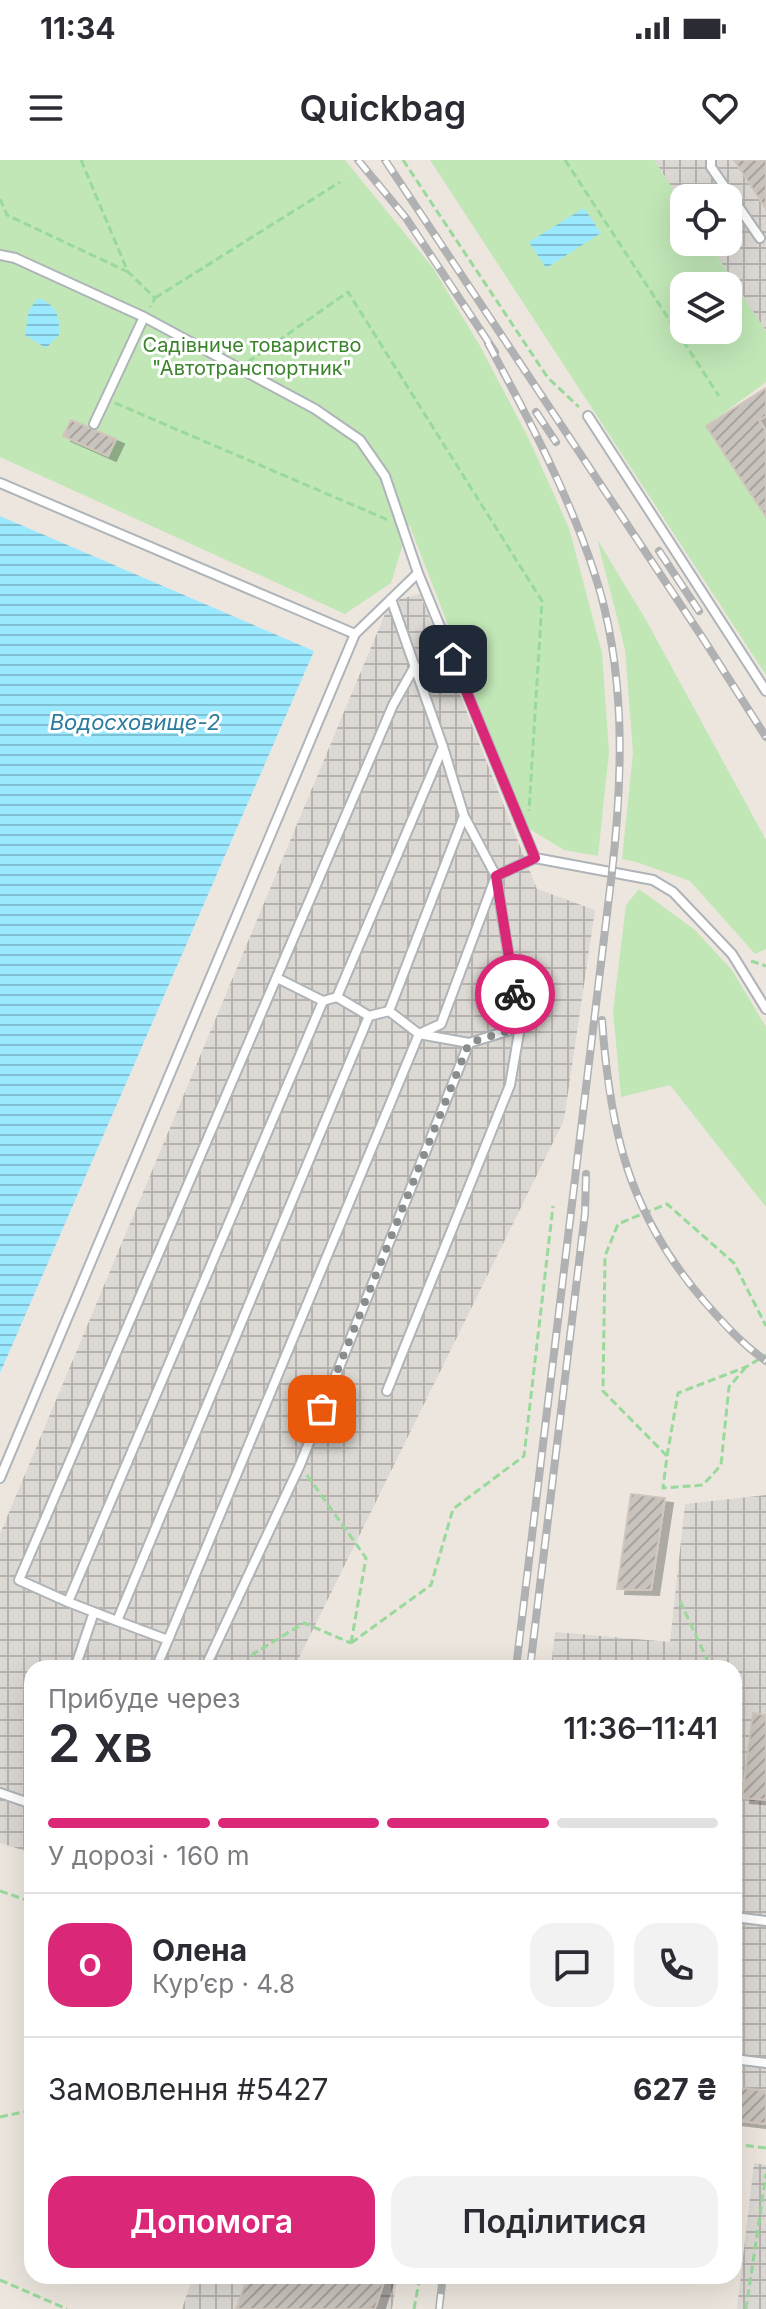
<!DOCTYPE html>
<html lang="uk">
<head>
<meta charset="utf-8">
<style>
  :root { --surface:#fff; --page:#f2f2f3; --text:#2b2b33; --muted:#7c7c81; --line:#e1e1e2; --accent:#db2777 }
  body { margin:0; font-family:Inter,sans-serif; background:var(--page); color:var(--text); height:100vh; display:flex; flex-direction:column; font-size:30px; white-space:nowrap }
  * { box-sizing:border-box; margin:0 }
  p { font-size:26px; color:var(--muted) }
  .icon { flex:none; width:44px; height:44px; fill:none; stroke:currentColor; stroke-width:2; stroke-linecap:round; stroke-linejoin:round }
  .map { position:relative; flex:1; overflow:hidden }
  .sheet { position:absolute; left:24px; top:1500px; width:718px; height:624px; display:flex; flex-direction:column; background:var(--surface); border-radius:24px; box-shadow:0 8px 32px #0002 }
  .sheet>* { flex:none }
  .fabs { position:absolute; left:670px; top:24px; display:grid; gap:16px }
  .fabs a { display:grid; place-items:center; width:72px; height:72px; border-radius:16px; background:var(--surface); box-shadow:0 8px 32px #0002; font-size:40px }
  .pin { position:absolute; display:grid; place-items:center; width:68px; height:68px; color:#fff; margin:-34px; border-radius:16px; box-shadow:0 4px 12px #0006 }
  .courier { position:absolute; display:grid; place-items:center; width:80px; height:80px; margin:-40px; border:6px solid #db2777; border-radius:50%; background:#fff; color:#222; box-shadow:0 2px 10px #0007 }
  .headline em { font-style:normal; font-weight:600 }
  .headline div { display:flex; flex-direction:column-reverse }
  .headline { display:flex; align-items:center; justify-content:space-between; height:136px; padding:0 24px }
  h1 { font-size:52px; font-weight:600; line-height:60px }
  .bar { display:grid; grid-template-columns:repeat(4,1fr); gap:12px 8px; align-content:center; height:96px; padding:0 24px }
  .bar i { height:10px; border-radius:6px; background:var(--line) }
  .bar .selected { background:var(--accent) }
  .bar p { grid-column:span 4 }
  .line { display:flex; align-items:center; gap:20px; padding:0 24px; border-top:2px solid var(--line) }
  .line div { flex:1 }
  .round { display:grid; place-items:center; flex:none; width:84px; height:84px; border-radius:24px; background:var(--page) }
  .action { display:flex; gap:16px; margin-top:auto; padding:16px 24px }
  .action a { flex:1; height:92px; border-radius:24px; background:var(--accent); color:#fff; font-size:32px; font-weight:600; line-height:92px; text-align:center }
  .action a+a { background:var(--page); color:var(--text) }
  .status { display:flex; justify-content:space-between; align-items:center; height:56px; padding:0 40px; background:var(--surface); direction:ltr }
  .status svg { height:22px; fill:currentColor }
  header { display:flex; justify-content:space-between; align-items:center; height:104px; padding:0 24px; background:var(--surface); font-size:36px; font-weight:600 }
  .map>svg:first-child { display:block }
  .industrial { fill:url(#industrial-grid) }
  .garden { fill:#c1e7b7; fill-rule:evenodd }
  .water { fill:url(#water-rules) }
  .building { fill:url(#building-hatch); stroke:#d1c6bc; stroke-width:2; filter:url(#shadow) }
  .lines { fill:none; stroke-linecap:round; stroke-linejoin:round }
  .lane-casing { stroke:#afb4b8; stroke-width:12 }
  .path { stroke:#99da9c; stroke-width:3; stroke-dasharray:8 4; stroke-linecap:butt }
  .lane { stroke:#fff; stroke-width:8 }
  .rail-casing { stroke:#b0b1b2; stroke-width:8 }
  .rail { stroke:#fff; stroke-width:5; stroke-dasharray:15; stroke-linecap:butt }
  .done { stroke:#8b8d8d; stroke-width:8; stroke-dasharray:0 14.4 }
  .route { stroke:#db2777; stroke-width:10 }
  .labels { text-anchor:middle; stroke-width:6; stroke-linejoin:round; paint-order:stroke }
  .park-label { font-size:20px; fill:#3b842c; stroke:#fff }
  .water-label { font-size:22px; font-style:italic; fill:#2b7c9d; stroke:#fff }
</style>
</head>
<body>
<div class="status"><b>11:34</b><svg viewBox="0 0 49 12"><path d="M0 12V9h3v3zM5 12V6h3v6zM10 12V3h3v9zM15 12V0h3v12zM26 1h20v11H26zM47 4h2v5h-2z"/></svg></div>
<header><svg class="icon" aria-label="menu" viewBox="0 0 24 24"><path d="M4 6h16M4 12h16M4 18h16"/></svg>Quickbag<svg class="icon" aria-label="heart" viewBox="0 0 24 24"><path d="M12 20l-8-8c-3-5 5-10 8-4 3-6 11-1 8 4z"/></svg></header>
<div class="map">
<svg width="766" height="2149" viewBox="0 0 766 2149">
  <defs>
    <pattern id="industrial-grid" width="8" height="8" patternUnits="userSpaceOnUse" patternTransform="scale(2)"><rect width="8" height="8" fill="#dcd8d3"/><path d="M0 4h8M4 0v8" fill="none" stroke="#b5b2af"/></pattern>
    <pattern id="water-rules" width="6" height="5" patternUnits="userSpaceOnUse" patternTransform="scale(2)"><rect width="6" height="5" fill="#9be9ff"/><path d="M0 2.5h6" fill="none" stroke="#81c0d2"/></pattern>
    <pattern id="building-hatch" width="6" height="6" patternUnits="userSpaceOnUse" patternTransform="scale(2)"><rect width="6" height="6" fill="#c9c3bd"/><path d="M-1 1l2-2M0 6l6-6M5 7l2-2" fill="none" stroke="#a6a29d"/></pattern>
    <filter id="shadow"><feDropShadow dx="8" dy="5" stdDeviation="0" flood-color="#0004"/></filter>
  </defs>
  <rect width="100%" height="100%" fill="#ece6de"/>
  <path class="industrial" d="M654,0h112v171l-58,-89h20v-44h-44v8z
    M420,434l117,295 58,21 -31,210 -270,548h-262v185l-32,-10v-309l385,-920 15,-15z
    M766,1335v629l-32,-4v-452h-183l4,-36 115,10 15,-138z
    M754,2003l12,2v144h-29z
    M193,2116h205l-6,33h-210z"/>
  <path class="garden" d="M0,0h345l88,108 47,78 49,93 40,89 33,125 7,99 -11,104 -34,-6 -38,-23 -117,-303 -18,59 -46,31 -345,-157z
    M430,0h224l30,46v36h24l58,89v51l-60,44 60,91v158zM684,126h44v44h-44z
    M597,379l49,81 120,220v109l-11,5 -65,-73 -54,-19 -14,-3 11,-106 -8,-104z
    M639,729l56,41 37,40 34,57v180l-96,-122 -49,12 -8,-86 13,-106z"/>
  <path class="water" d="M584,48l17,25 -55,35 -17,-26z
    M38,138c19,7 22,18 21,37l-13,13 -21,-13 4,-25z
    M0,356l314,135 -314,722z"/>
  <path class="building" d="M734,0h32v49z
    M766,228v28l-7,4 7,11v86l-60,-91z
    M71,260l45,19 -8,17 -45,-20z
    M631,1334l34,4 -14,92 -34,-1z
    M753,1553l13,2v85l-24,-2z
    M734,1927l32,4v33l-32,-4z
    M248,2116h48l16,6 2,-6h72l-11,33h-139z"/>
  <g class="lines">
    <defs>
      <path id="lane" d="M711,0v7l49,71
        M0,95l15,3 129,59 171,92 45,31 25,36 33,97 117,285
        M588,256l178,275
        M94,264l50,-107
        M0,323l355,151
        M337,837l106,-250
        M323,841l-255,601 -49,-22 374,-875 22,-39
        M389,851l75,-195 -21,-69 -52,-148
        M369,856l-252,605 51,19 251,-606 22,-10 55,-148 39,-18 118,22 20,12 59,62 34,55
        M469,883l51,-16
        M387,1231l123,-306 10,-58 -24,-151 -32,-60
        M0,1318l355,-844 63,-61
        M68,1442l49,19
        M75,1508l19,-56
        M156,1508l12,-28
        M205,1508l95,-203 169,-422 -50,-9 -30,-23 -20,5 -32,-19 -14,4 -46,-23
        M0,1633l32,11
        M734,1757l32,4
        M734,1899l32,4"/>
    </defs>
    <use href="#lane" class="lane-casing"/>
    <path class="path" d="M81,0l47,112 27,26 -5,9
      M403,0l145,218 31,29
      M565,0l154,236
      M0,39l7,16 121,57
      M155,138l185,-116
      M248,202l100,-70 194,309 -13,210
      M115,243l273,117
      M751,801l15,5
      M746,1207l-17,20 -8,78 -18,20 -40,3 4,-32 -64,-65 2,-135 13,-32 49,-20 67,59 32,63
      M667,1296l11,-63 68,-26 20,-12
      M307,1315l59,83 -15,85
      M680,1441l31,67
      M351,1483l80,-58 22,-76 71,-53 29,-250
      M250,1508l3,-14 51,-31 47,20
      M0,1731l32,11
      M0,1957l32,-7
      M734,1984l32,4
      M305,2119l1,-3
      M0,2120l67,29
      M414,2149l6,-33
      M746,2149l20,-135"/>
    <use href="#lane" class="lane"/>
    <defs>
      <path id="rail" d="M358,0l48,58 89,134
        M385,0l319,480 62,97
        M488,183c40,75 81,151 107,232 31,95 28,199 17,297l-96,796
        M536,252l20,30
        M659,391l40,60
        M602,860c8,112 27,194 102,281 19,22 38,43 62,60
        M530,1508l55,-455 1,-39
        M439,2149l4,-33"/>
    </defs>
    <use href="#rail" class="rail-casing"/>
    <use href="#rail" class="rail"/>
  </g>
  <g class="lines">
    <path class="done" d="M322,1249l147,-366 51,-16 -5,-33"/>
    <path class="route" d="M453,499l82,199 -39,18 19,118"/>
  </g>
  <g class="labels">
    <g class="park-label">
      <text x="252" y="192">Садівниче товариство<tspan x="252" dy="23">"Автотранспортник"</tspan></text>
    </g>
    <g class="water-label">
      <text x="135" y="570">Водосховище-2</text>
    </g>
  </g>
</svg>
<div class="fabs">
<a><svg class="icon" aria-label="locate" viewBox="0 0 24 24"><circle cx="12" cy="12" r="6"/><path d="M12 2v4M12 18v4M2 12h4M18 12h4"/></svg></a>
<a><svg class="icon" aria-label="layers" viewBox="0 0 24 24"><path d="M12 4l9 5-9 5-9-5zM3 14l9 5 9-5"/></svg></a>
</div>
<div class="pin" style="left:322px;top:1249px;background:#ea580c"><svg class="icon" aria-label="bag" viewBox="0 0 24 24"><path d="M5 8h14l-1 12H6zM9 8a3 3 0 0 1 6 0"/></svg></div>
<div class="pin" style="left:453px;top:499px;background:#1f2937"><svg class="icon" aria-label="home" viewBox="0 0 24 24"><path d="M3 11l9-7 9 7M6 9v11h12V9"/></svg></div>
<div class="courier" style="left:515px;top:834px"><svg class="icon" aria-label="bike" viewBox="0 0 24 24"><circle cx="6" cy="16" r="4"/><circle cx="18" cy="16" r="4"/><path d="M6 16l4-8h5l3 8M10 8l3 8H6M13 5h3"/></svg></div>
<section class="sheet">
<div class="headline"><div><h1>2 хв</h1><p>Прибуде через</p></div><em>11:36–11:41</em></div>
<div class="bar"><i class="selected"></i><i class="selected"></i><i class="selected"></i><i></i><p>У дорозі · 160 m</p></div>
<div class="line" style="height:144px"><b class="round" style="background:var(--accent);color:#fff">О</b><div><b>Олена</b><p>Кур’єр · 4.8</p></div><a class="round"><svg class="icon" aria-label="chat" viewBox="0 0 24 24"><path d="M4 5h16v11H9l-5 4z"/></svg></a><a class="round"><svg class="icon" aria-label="phone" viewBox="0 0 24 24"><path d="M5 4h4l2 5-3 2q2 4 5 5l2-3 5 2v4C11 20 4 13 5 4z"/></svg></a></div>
<div class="line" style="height:104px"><div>Замовлення #5427</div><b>627 ₴</b></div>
<div class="action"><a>Допомога</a><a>Поділитися</a></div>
</section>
</div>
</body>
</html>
